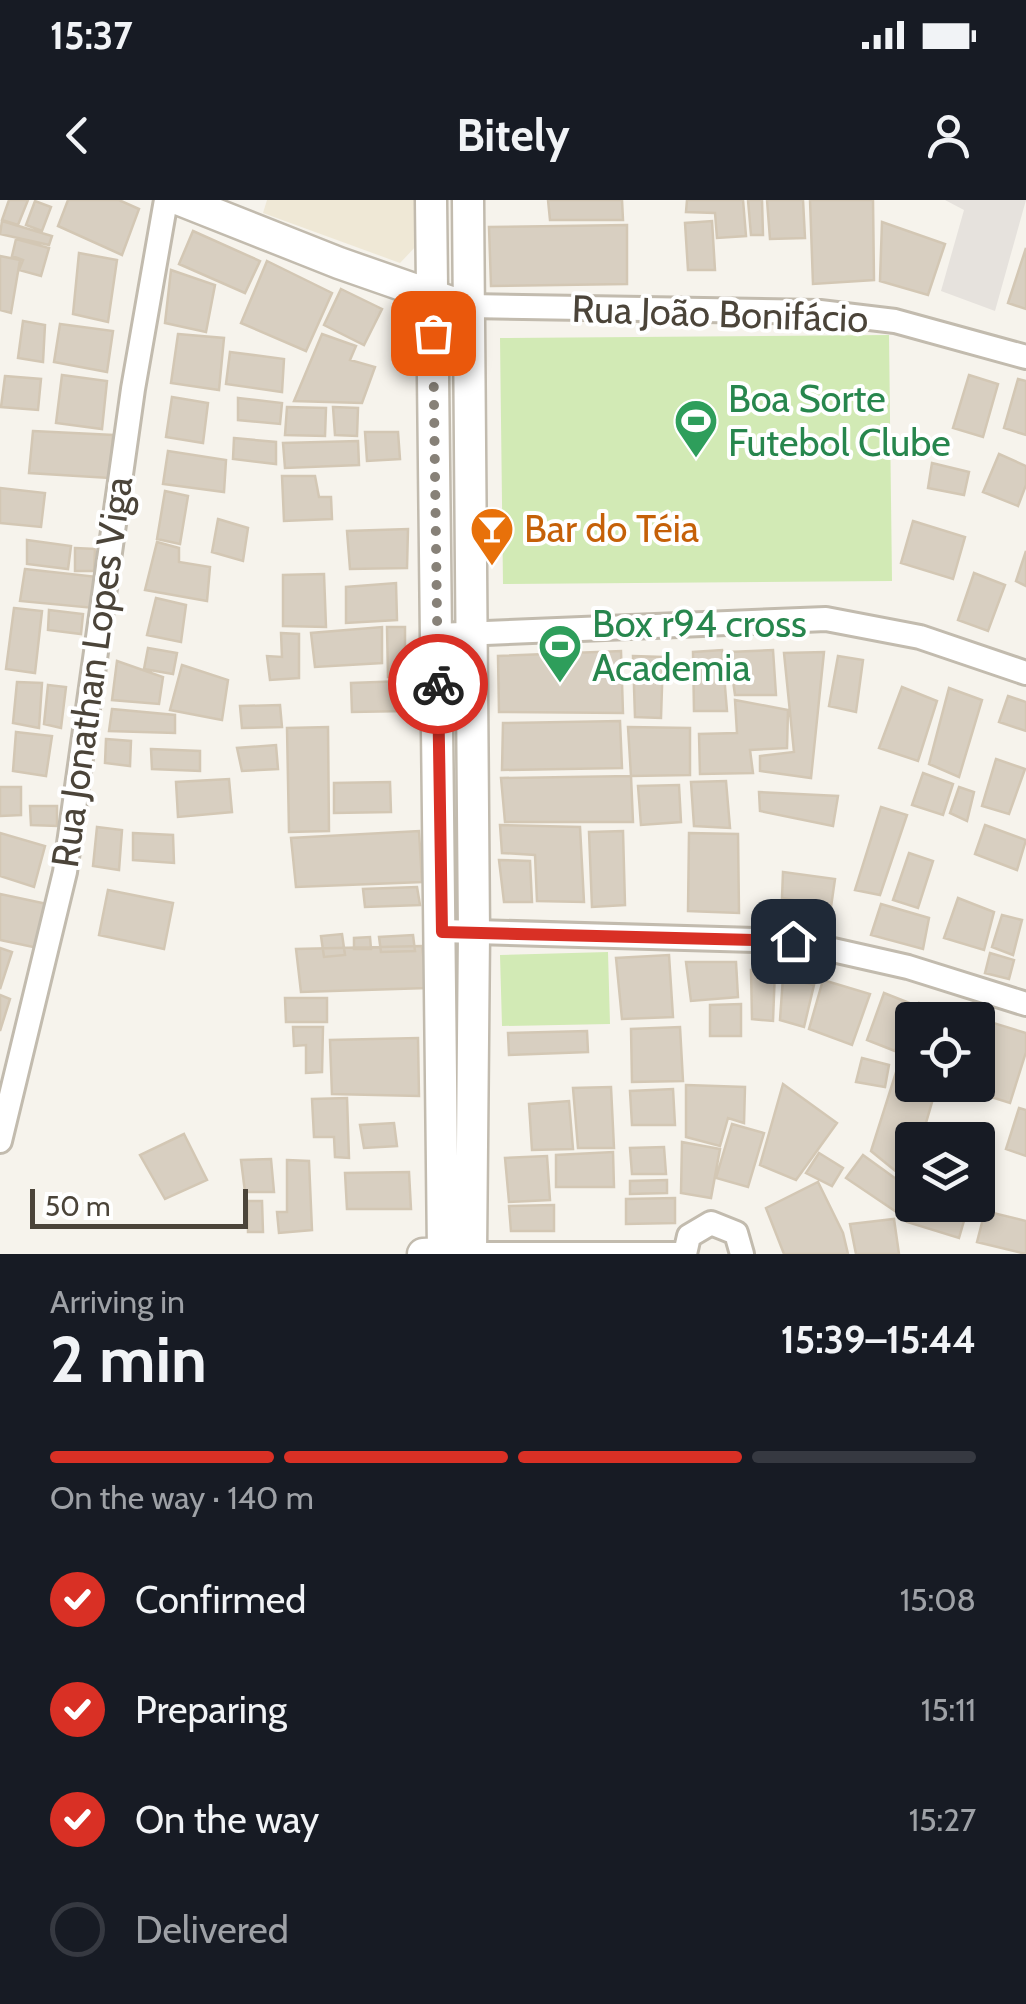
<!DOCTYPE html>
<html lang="en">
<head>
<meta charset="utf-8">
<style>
  :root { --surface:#171b24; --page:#20242c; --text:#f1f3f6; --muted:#9ea1a6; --line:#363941; --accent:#d93025 }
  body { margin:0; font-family:Cabin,sans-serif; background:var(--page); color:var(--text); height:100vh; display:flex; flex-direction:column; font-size:38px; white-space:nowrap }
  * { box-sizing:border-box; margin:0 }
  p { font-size:32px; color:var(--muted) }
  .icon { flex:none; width:55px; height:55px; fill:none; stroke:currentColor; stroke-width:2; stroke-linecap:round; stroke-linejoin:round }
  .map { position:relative; height:1054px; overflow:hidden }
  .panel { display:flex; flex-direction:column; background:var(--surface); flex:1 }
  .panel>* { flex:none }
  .buttons { position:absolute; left:895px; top:802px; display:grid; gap:20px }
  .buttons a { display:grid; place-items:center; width:100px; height:100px; border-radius:10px; background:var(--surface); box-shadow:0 5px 15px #0003; font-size:50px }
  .scale { position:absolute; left:30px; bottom:25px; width:218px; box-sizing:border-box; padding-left:10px; border:5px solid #4b4439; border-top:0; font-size:28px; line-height:35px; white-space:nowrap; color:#4b4439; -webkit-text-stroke:8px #fff; paint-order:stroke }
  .pin { position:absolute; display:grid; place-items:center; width:85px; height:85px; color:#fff; margin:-42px; border-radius:20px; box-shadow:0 5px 15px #0006 }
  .courier { position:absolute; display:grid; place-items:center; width:100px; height:100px; margin:-50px; border:8px solid #d93025; border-radius:50%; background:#fff; color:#222; box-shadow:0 2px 12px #0007 }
  .overview em { font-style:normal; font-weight:700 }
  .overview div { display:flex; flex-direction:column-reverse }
  .overview { display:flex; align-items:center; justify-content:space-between; height:170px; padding:0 50px }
  h1 { font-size:65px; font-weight:700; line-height:75px }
  .bar { display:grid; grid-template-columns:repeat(4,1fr); gap:15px 10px; align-content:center; height:120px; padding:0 50px }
  .bar i { height:12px; border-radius:8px; background:var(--line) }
  .bar .on { background:var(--accent) }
  .bar p { grid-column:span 4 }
  ol { padding:0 50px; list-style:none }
  li { display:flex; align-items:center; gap:30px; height:110px }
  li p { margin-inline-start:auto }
  li .icon { padding:10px; border-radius:50%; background:var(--accent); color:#fff; stroke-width:4 }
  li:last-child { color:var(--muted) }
  li i { width:55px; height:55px; border:5px solid var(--line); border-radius:50% }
  .status { display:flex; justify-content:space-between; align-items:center; height:70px; padding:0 50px; background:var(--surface); direction:ltr }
  .status svg { height:28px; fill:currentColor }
  header { display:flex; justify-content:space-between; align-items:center; height:130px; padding:0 50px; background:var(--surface); font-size:45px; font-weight:700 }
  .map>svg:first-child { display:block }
  .industrial { fill:#e6e2dd }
  .education { fill:#efe8d6 }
  .green { fill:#d2eab5 }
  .building { fill:#d8cfc1; stroke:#d3c7b4; stroke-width:2.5 }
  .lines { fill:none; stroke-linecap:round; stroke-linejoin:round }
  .minor-casing { stroke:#c2bbae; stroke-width:28 }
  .tertiary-casing { stroke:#c2bbae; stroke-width:35 }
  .minor { stroke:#fff; stroke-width:22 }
  .tertiary { stroke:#fff; stroke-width:30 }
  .done { stroke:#878178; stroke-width:10; stroke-dasharray:0 18 }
  .route { stroke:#d93025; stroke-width:12 }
  .labels { text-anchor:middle; stroke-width:8; stroke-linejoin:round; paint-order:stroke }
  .street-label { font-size:38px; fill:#4b4439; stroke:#fff }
  .leisure-label { font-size:38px; fill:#27864d; stroke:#fff; text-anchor:start }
  .food-label { font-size:38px; fill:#c56008; stroke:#fff; text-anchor:start }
</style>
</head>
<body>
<div class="status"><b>15:37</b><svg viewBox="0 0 49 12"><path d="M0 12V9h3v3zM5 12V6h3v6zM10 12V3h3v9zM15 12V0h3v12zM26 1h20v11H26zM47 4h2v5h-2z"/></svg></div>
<header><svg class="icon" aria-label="back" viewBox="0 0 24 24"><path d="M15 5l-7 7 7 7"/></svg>Bitely<svg class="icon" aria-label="person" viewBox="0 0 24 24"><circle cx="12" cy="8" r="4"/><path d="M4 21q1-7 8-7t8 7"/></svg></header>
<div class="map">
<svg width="1026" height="1054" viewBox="0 0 1026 1054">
  <rect width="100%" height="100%" fill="#f6f3ec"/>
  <path class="industrial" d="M945,0h81l-31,111 -54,-20 23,-81z"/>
  <path class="education" d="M267,0h154l-4,45 -17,18 -137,-50z"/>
  <path class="green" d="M889,135l3,246 -389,3 -3,-246z
    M608,752l2,72 -108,2 -2,-71z"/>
  <path class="building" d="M9,0h19l-10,25 -16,-5z
    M68,0h51l20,9 -17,46 -64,-29z
    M548,0h74l1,20h-73z
    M687,0h56l3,36 -29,2 -2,-25 -29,-1z
    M748,0h14l1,35h-12z
    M767,0h36l2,38 -35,1z
    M810,0h63l1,80 -61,4z
    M35,1l16,6 -9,24 -16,-6z
    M2,21l50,15 -3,9 -49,-11z
    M712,21l3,49h-27l-3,-47z
    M882,22l63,22 -17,51 -48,-14z
    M627,25v59l-136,2 -2,-59z
    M193,31l67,30 -15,32 -66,-29z
    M16,39l33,9 -8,28 -22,-6 4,-10 -11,-4z
    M1026,48v61l-18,-6z
    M79,53l38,7 -9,62 -35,-8z
    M0,56l20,4 -9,53 -11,-3z
    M267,61l65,32 -26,58 -65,-28z
    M171,70l44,15 -9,47 -41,-9z
    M341,89l41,20 -18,36 -40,-20z
    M23,121l22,4 -2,37 -25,-4z
    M60,124l53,7 -6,41 -53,-10z
    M178,134l46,4 -5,52 -48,-7z
    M322,134l34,12 -6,14 25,7 -13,36 -68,-2z
    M230,152l54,7 -2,33 -56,-8z
    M62,175l45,6 -5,48 -46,-6z
    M969,175l29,9 -15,53 -30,-9z
    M5,176l36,3 -3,31 -37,-3z
    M1018,179l8,2v54l-22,-7z
    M172,197l36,6 -5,40 -37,-6z
    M238,198l44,5 -2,21 -42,-4z
    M287,207l39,1 -1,28 -40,-1z
    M333,207l25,1 -1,28 -22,-1z
    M33,231l80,4 -4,43 -80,-5z
    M365,232h33l2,27 -33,2z
    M234,238l42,4v22l-43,-5z
    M358,241l1,24 -74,3 -2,-25z
    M168,251l58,9 -2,32 -61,-8z
    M999,254l27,12v19l-8,21 -35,-14z
    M932,263l37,9 -5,23 -36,-7z
    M282,276h33l4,21h12l1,22 -48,2z
    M0,288l45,5 -4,34 -41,-4z
    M165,291l23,5 -8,48 -23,-5z
    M218,319l30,9 -5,33 -31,-9z
    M913,321l52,16 -12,42 -52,-16z
    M408,329l-1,39 -57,1 -3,-38z
    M27,340l44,6 -3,23 -41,-5z
    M157,342l22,6v14l31,5 -3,34 -62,-11z
    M75,348l20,1 -1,22h-19z
    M1026,351v35l-10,-5z
    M25,369l73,8 -4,31 -74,-7z
    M974,373l31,12 -17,46 -30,-11z
    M324,374l2,53 -43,-1v-51z
    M396,383l1,37 -51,3v-36z
    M156,398l30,7 -5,37 -34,-7z
    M14,408l28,3 -7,62 -29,-4z
    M49,410l34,4 -2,20 -33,-4z
    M382,427v36l-67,4 -4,-34z
    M387,427h18v50h-17z
    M281,433l18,1v44l-29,2 -3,-24 15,1z
    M148,448l29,5 -4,21 -29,-5z
    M722,450l5,61h-33l-1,-59z
    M773,450l3,45h-41l-6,-43z
    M621,451l2,62 -124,-1 -1,-56z
    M824,452l-13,126 -51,-7v-15l34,-4 -10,-99z
    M633,456l30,1 -2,61 -26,-1z
    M838,456l25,4 -7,52 -27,-6z
    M117,461l46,16 -4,27 -47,-4z
    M182,465l46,15 -6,40 -52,-10z
    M404,481l1,30 -53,1 -1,-29z
    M17,482l25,1 -3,45 -26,-5z
    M48,485l18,2 -5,41 -17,-4z
    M902,487l35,14 -19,60 -39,-13z
    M949,488l33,12 -23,77 -30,-13z
    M1008,496l18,6v29l-27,-9z
    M735,500l53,10 -1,38 -37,2 3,23 -53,1 -1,-40 38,-1z
    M280,505l2,22 -40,1 -2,-22z
    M112,509l63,6v18l-66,-2z
    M620,521l2,47 -120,2 1,-47z
    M328,527l1,104 -40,1 -2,-104z
    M628,527l62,1v47l-59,1z
    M16,532l36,4 -6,40 -33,-5z
    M106,539l25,2 -1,25 -25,-3z
    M276,545l2,24 -36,2 -5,-23z
    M151,549l49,2v20l-48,-2z
    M996,559l29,10 -16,45 -27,-8z
    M923,573l30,11 -10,31 -31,-10z
    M631,576l2,46h-128l-4,-44z
    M229,579l3,33 -54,5 -2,-35z
    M726,581l4,47 -36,-2 -3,-44z
    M390,582l1,30 -57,1v-30z
    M679,585l2,37 -40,3 -3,-39z
    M0,587h21v28l-21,1z
    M959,587l15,5 -7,29 -17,-8z
    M759,592l79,4 -5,30 -73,-15z
    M30,606h27v20l-26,-1z
    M881,607l26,8 -27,80 -25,-5z
    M500,625l80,2 4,75 -47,-1 -2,-46 -33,-2z
    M985,625l41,15 -9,30 -42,-16z
    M97,627l25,3 -3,40 -26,-4z
    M419,631l3,51 -126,5 -5,-49z
    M623,631l2,74 -33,2 -3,-75z
    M0,633l45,13 -11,41 -34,-11z
    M133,633l40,2 1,28 -41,-3z
    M689,633l49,1 1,79 -51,-2z
    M909,653l24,8 -15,47 -25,-8z
    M499,660l31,1 2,41h-28z
    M783,672l52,7 -4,28 -49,-9z
    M417,687l3,18 -55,2 -2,-18z
    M108,690l65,13 -9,46 -65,-14z
    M0,694l47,10 -9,44 -38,-8z
    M958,698l36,14 -10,38 -40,-12z
    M881,704l48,14 -6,31 -52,-14z
    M789,706l33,5 -1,15 -35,-4z
    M1002,715l20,5 -9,35 -21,-8z
    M342,734l3,21 -21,2 -3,-21z
    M413,735l2,16 -34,1 -2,-15z
    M370,737l1,12h-17v-11z
    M422,746l5,42 -126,4 -5,-43z
    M0,748l12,4 -12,37z
    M990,753l24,7 -5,19 -24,-6z
    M669,755l4,62 -51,2 -6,-61z
    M686,762h50l2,35 -47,4z
    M751,770h24l-2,51 -21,-2z
    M783,777l31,8 -10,42 -24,-7z
    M823,780l47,14 -18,51 -43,-16z
    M884,793l28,11 -17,47 -28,-11z
    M0,795l10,4 -10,32z
    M285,798h42v24h-41z
    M919,803l39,12 -2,5h-43z
    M741,804v32h-31v-31z
    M964,814l62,19v19l-16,51 -57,-18h25v-65h-15z
    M912,822v63h25l-16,55h-9l-3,42 -38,-31z
    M293,827h30l-1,45 -16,1v-28l-12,1z
    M680,827l3,54 -51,1 -1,-53z
    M587,831l1,21 -79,3 -1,-22z
    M418,838l1,58 -87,-2 -2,-54z
    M862,858l27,7 -4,22 -29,-5z
    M783,884l54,39 -41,57 -36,-15z
    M686,885l59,2 -1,36 -16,-5 -8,28 -34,-9z
    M611,887l3,61h-36l-5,-60z
    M673,889l2,36h-43l-2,-34z
    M347,898l2,60 -14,-1 -1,-20h-20l-2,-38z
    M569,901l4,48 -41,1 -3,-46z
    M1019,908l7,2v46l-20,-7z
    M394,923l3,23 -33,2 -4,-23z
    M732,924l32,9 -16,54 -32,-9z
    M184,934l23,46 -42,19 -25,-44z
    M682,942l38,7 -9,49 -30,-5z
    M664,947l2,27h-34l-2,-26z
    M613,952l1,35h-58v-32z
    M819,953l24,15 -11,18 -26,-13z
    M863,955l47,34 -15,22 -49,-33z
    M547,956l3,44 -41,2 -4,-44z
    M271,959l3,33h-29l-4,-32z
    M287,960l22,1 3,69 -33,3 -2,-21h10z
    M409,972l2,37h-64l-2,-36z
    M667,980v13l-37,1v-13z
    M818,982l25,51 5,21h-64l-18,-46z
    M912,996v9l56,2 -9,31 -52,-16z
    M675,998v25l-49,1v-25z
    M248,1001h14l1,31h-15z
    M554,1005v26h-43l-2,-25z
    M985,1011l41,10v33l-49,-12z
    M894,1019l5,35h-43l-6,-30z"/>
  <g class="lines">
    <defs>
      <path id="minor" d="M469,106l351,6 75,9 131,36
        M437,435l389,-16 94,18 106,36
        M442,731l351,10 115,26 118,37
        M0,941l65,-269 68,-483 33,-189
        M470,1054h215
        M685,1054l4,-18 22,-13 25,10 6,21"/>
      <path id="tertiary" d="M180,0l159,63 109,38
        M431,0l12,1053
        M423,1054l48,-3 3,-318 -6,-733"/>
    </defs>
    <use href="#minor" class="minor-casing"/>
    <use href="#tertiary" class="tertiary-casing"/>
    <use href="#minor" class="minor"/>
    <use href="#tertiary" class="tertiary"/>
  </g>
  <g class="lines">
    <path class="done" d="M433,133l5,351"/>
    <path class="route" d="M438,484l4,248 351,9"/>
  </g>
  <defs>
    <symbol id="stadium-pin" viewBox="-11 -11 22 30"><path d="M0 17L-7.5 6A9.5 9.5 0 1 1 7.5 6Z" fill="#2e9e5b" stroke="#fff"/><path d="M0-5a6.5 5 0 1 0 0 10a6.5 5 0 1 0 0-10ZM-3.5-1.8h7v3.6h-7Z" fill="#fff"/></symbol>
    <symbol id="bar-pin" viewBox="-11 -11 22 30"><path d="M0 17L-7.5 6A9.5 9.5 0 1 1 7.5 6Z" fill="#e8710a" stroke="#fff"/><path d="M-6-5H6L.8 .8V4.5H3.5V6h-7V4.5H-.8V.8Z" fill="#fff"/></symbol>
  </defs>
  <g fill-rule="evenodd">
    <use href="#stadium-pin" x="671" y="196" width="50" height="68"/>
    <use href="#bar-pin" x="467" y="304" width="50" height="68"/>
    <use href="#stadium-pin" x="535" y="421" width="50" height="68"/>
  </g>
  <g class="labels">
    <g class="street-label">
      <text transform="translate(720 114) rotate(2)" y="13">Rua João Bonifácio</text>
      <text transform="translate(92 472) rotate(-82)" y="13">Rua Jonathan Lopes Viga</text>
    </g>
    <g class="leisure-label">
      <text x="728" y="212">Boa Sorte<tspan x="728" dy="44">Futebol Clube</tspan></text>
      <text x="592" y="437">Box r94 cross<tspan x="592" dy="44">Academia</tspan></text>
    </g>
    <g class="food-label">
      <text x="524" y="342">Bar do Téia</text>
    </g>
  </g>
</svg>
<div class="buttons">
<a><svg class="icon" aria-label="locate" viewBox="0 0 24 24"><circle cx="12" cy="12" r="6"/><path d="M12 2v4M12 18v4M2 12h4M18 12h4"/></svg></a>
<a><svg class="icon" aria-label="layers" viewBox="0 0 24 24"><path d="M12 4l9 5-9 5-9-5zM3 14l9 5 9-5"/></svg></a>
</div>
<div class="scale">50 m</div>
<div class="pin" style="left:433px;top:133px;background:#ea580c"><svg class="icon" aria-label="bag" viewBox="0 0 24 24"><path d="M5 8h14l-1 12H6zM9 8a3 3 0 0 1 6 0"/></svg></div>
<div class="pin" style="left:793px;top:741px;background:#1f2937"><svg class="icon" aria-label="home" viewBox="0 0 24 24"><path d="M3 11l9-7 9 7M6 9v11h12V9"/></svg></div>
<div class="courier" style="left:438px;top:484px"><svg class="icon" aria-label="bike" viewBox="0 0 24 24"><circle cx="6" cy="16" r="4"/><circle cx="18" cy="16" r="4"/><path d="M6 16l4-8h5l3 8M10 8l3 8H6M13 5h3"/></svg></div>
</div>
<section class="panel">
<div class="overview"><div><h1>2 min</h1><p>Arriving in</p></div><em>15:39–15:44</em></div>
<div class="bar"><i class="on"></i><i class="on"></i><i class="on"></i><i></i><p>On the way · 140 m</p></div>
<ol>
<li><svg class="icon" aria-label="check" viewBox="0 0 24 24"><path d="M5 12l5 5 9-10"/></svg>Confirmed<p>15:08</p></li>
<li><svg class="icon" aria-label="check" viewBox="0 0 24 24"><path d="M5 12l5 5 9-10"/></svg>Preparing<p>15:11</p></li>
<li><svg class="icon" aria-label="check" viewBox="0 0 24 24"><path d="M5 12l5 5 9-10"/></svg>On the way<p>15:27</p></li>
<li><i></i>Delivered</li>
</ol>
</section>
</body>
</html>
